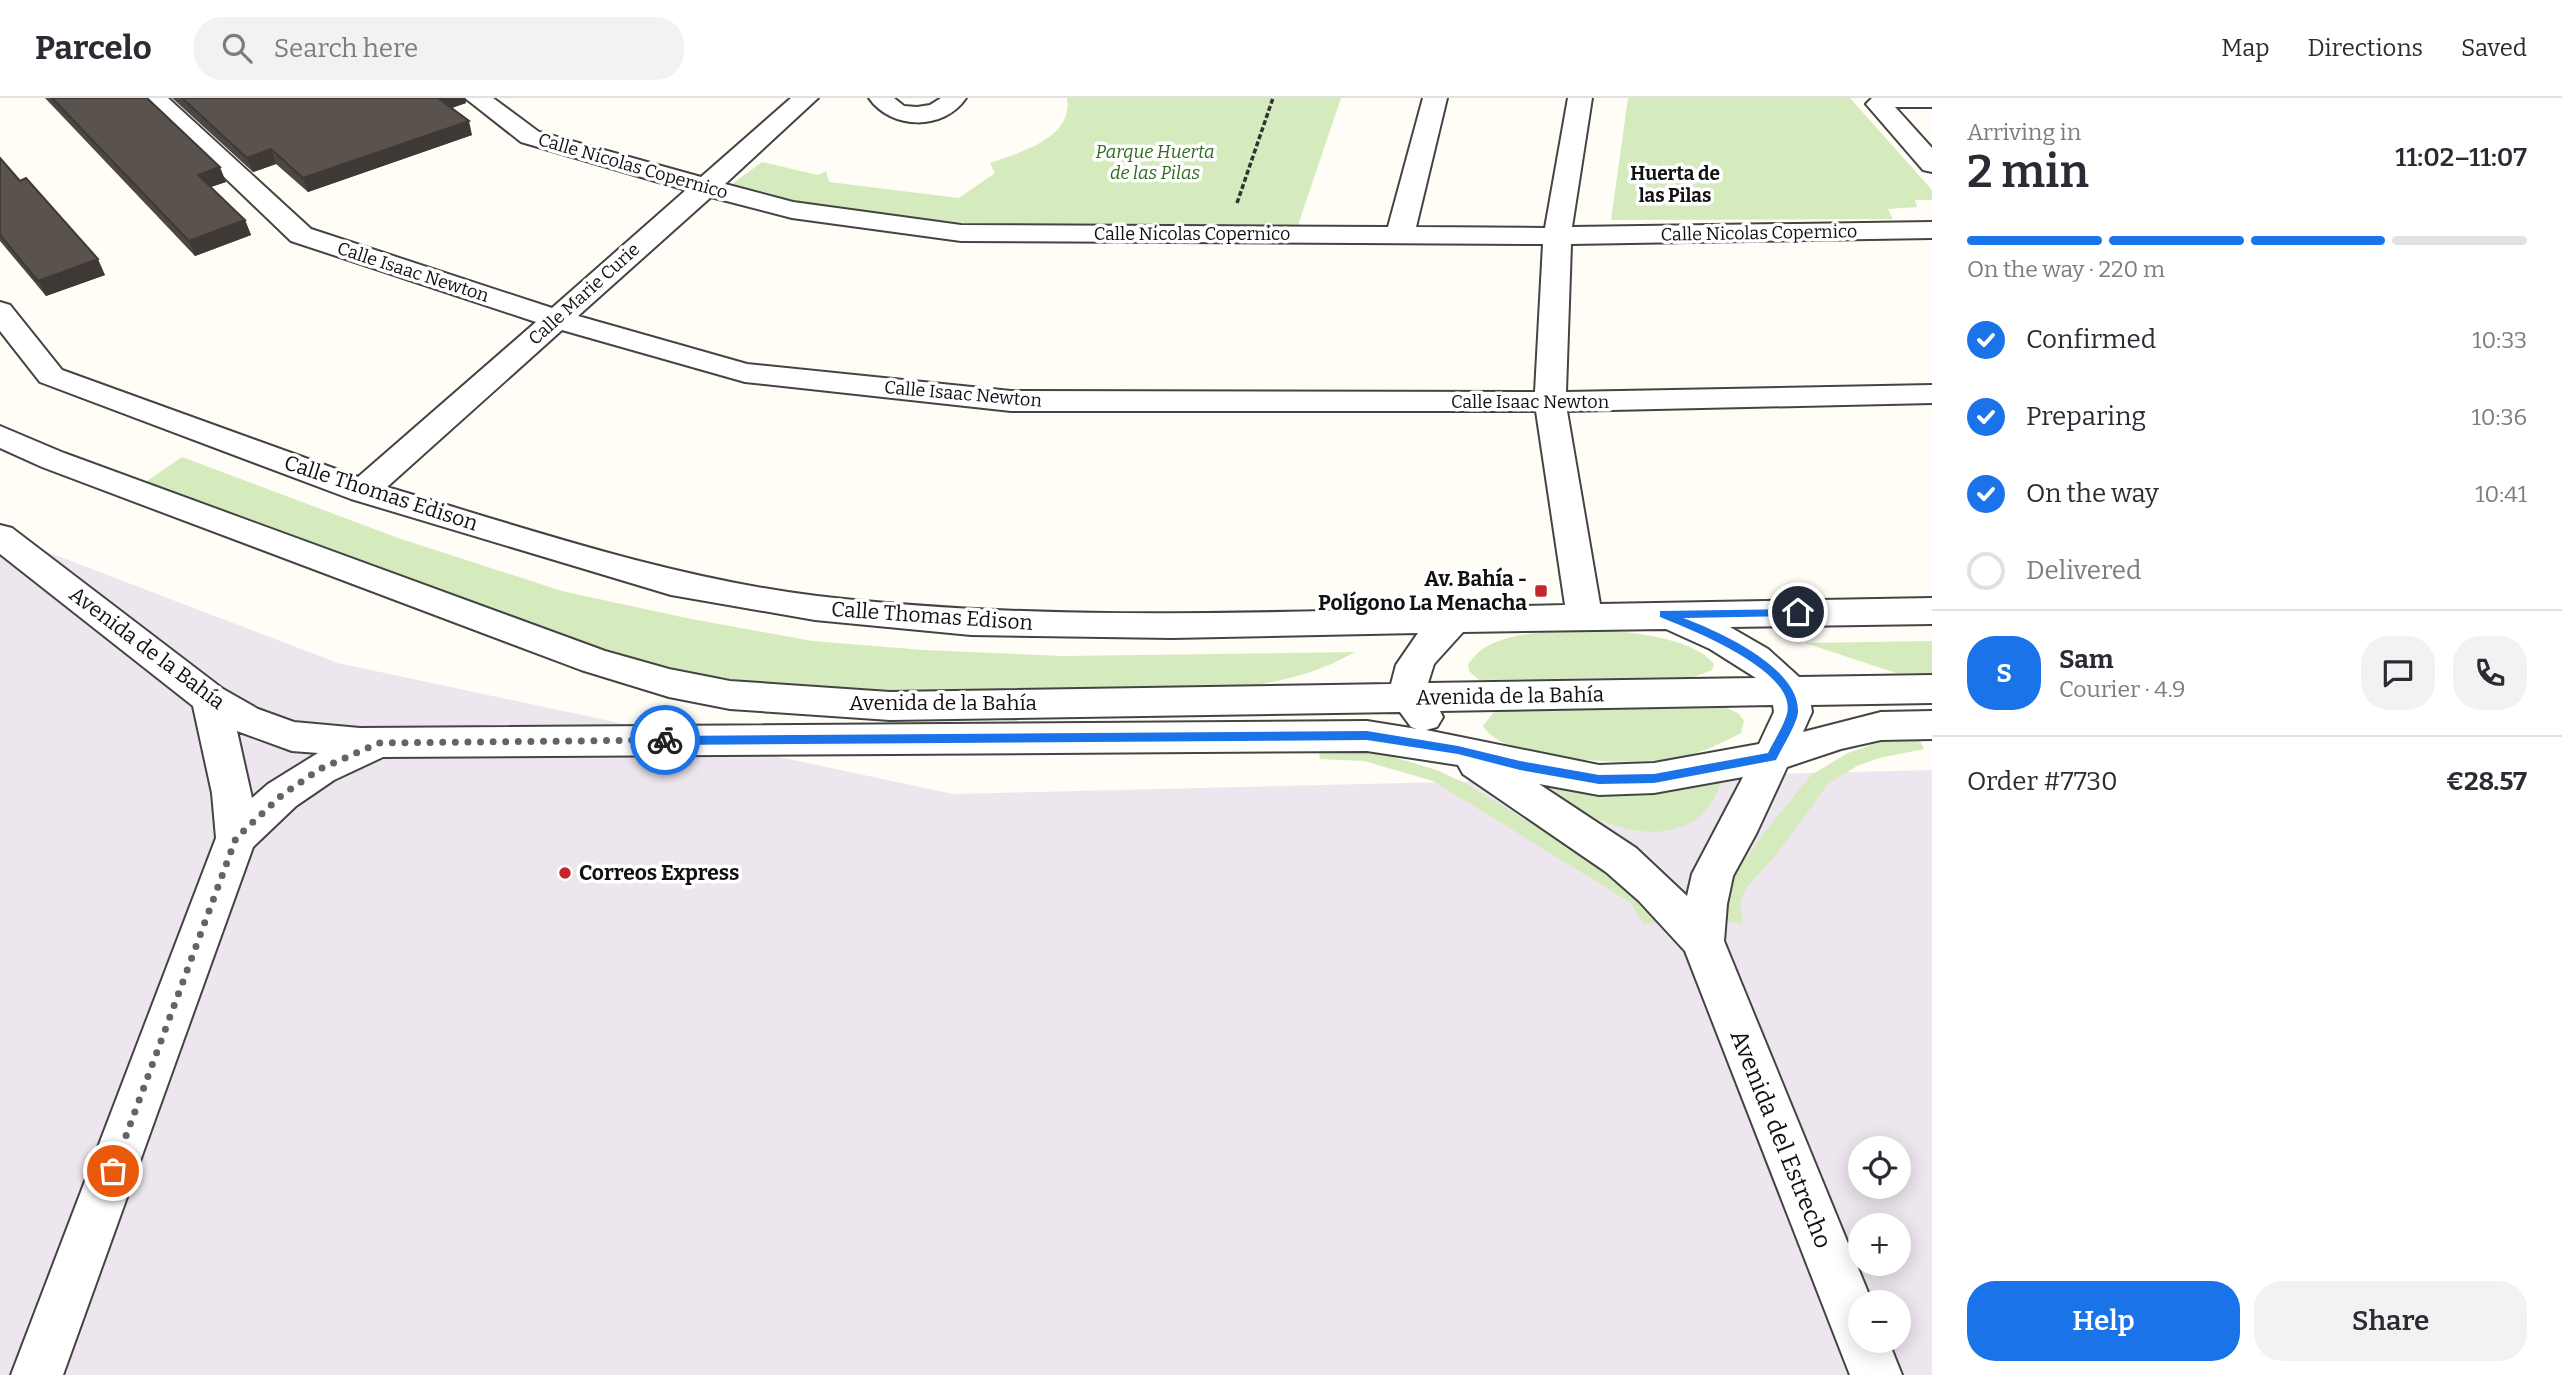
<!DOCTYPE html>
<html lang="en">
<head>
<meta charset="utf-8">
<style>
  :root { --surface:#fff; --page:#f2f2f3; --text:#2b2b33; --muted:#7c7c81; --line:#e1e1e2; --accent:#1a73e8 }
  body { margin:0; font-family:Bitter,serif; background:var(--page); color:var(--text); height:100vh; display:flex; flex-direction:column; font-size:26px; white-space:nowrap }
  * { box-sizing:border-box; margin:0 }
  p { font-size:23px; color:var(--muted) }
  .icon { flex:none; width:38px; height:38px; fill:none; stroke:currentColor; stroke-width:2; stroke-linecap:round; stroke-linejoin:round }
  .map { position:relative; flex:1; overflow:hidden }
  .sheet { display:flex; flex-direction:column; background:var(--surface); width:630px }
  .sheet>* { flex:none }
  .controls { position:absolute; left:1848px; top:1038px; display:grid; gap:14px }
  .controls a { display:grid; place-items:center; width:63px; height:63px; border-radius:50%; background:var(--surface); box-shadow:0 4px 18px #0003; font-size:35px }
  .pin { position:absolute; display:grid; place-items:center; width:60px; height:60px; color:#fff; margin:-30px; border:4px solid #fff; border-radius:50%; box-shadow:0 2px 7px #0007 }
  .courier { position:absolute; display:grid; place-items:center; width:70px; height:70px; margin:-35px; border:5px solid #1a73e8; border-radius:50%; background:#fff; color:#222; box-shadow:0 2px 9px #0007 }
  .headline em { font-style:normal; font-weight:600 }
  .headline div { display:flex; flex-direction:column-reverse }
  .headline { display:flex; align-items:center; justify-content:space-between; height:119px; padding:0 35px }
  h1 { font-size:46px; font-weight:600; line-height:52px }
  .bar { display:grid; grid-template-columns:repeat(4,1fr); gap:10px 7px; align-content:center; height:84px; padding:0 35px }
  .bar i { height:9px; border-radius:5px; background:var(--line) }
  .bar .on { background:var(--accent) }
  .bar p { grid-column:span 4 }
  .line { display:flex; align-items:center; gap:18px; padding:0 35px; border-top:2px solid var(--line) }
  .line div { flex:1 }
  .round { display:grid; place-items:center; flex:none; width:74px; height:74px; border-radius:28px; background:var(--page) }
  ol { padding:0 35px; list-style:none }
  li { display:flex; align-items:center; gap:21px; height:77px }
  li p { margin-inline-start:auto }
  li .icon { padding:7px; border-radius:50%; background:var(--accent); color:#fff; stroke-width:4 }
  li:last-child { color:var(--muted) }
  li i { width:38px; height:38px; border:4px solid var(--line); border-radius:50% }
  .action { display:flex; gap:14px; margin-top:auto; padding:14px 35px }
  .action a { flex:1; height:80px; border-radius:28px; background:var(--accent); color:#fff; font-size:28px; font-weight:600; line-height:80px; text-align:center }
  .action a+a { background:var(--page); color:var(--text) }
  header { display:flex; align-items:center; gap:42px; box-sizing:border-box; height:98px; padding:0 35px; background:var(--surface); border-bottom:2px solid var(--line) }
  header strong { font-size:33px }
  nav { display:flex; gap:38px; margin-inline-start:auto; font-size:24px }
  .search { width:490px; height:63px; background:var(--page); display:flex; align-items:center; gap:18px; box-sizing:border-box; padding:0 24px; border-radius:28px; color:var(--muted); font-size:26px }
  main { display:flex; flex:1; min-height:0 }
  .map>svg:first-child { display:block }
  .industrial { fill:#eee6ef; fill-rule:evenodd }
  .green { fill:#d5ebbd }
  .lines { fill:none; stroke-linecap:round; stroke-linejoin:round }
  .minor-casing { stroke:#444; stroke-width:4 }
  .path { stroke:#333; stroke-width:3.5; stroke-dasharray:5 2.5; stroke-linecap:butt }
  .minor { fill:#fff; fill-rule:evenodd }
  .wall { fill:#4d4742 }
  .shaded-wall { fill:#3f3936 }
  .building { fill:#5a524d; stroke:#3f3936; stroke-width:2 }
  .route { fill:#1a73e8 }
  .done { stroke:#646461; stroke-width:7; stroke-dasharray:0 12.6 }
  .poi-dot { fill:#c4262e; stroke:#fff; stroke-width:2.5 }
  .labels { text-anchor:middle; stroke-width:7; stroke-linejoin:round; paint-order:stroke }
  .far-park-label { font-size:18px; font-style:italic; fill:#2f6b1f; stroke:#fff }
  .far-street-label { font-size:18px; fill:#111; stroke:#fff }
  .far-neighbourhood-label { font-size:19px; font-weight:bold; fill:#111; stroke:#fff }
  .street-label { font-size:21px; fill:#111; stroke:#fff }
  .poi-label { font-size:21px; font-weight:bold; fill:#111; stroke:#fff; text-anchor:end }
  .near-street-label { font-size:24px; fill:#111; stroke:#fff }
</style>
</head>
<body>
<header>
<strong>Parcelo</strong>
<div class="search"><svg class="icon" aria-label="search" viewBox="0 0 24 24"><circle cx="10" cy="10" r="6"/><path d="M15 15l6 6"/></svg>Search here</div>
<nav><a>Map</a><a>Directions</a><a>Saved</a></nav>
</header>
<main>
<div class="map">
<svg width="1932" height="1277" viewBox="0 0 1932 1277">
  <rect width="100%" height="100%" fill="#fffdf5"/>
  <path class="industrial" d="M0,436l338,129 615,131 979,-24v605h-1932zM1860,1050h39v38h-39zM1860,1127h39v39h-39zM1860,1204h39v38h-39z"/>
  <path class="green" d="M1067,0h274l-43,127c-161,4 -325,8 -484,-20 -27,-4 -55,-14 -82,-21l30,-22 56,13 8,-4 3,11 130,16 36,-25 -5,-10c28,-10 84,-24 77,-65z
    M1628,0h222l82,92v10h-17l2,7 -29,2 5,10 -282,1z
    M182,359l216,81 164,53 124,27 126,23 112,9 138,6 293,-4c-36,20 -64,27 -104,34l-370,5 -102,-5 -80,-12 -98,-24 -460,-165z
    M1567,531c37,0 123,4 147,35l-2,6 -18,7 -215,3 -10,-9 -1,-6c18,-32 66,-31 99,-36z
    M1932,543v32h-36l-91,-30z
    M1715,605l23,10 6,8 -3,12c-23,12 -46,23 -71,26 -39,6 -167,3 -187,-33l10,-13 11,-5z
    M1918,639l6,12 -45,9 -22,8 -29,18 -53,72 -28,31 -7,15 3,22 -19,-3v-32l40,-56 47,-58 37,-22 35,-12z
    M1318,649l62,6 57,17 32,15 157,98 38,40 -21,1 -12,-21 -198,-122 -69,-20 -44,-2z
    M1722,683c-4,8 -7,18 -13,25 -28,38 -86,28 -121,8 -12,-7 -27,-13 -35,-26l3,-4c54,18 112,12 166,-3z"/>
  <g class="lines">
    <defs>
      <path id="minor" d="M142,0h26l143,131 241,79 134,-118 -165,-48 -56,-44h28l46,34 162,45 90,-79h27l-93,86 68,18 168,23 427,2 35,-129h24l-31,129 129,1 23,-130h24l-20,129 360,-5v16l-361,6 -5,148 366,-7v18l-365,8 33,193 332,-6v26l-202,3 38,22 31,28 133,-2v28l-121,2 1,7 -9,20 78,-20 51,-1v28l-51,1 -40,9 -54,18 -31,67 -23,42 -6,28 -3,37 148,361h-12v38h28l14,35h-52l-165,-424 -46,-50 -33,-29 -143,-98 -5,-9 -91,-14 -984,6 -49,23 -38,26 -43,41 -190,528h-52l205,-537 -4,-45 -19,-87 -193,-152v-29l12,3 211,161 35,20 36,13 66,6 1007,-7 50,8 -6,-2 -11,-15 -510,8 -160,-11 -61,-12 -88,-27 -539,-203 -42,-19v-22l64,27 541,198 64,18 61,12 160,11 501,-8 5,-19 22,-32 -246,5 -201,-3 -156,-15 -144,-25 -320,-96 -311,-117 -40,-51v-29l10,3 52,65 296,107 178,-155 -245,-81zM711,99l81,21 169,23 582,3 -8,148 -524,-1 -264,-27 -169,-48zM562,232l183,52 266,29h525l29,194c-249,5 -501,20 -748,-9 -147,-18 -288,-67 -430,-109zM1666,531l44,20 46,29 -328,5 6,-19 29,-32zM1773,607l1,7 -15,32 -105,19 -55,2 -173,-35 11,-3 6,-10 -3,-6zM237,633l55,20 26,2 -50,31 -16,14zM1743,679l-51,97 -5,22 -51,-48 -97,-64 60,11 55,-2z
        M869,0h25l10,8 13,1 13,-2 11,-7h25c-22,33 -75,32 -97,0z
        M1932,0v9h-37l37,41v24l-9,-2 -57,-66 6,-6z"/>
    </defs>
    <use href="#minor" class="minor-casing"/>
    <path class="path" d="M1237,105l36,-105"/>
    <use href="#minor" class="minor"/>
  </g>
  <path class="wall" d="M45,0h102l79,84 -15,5 34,33 6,15 -56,21z
    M172,0h293l1,5 -15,5 21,27 -164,57 -32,-28 -23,8z
    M0,60l105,117 -59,21 -46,-55z"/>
  <path class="shaded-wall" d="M437,0h28l1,5 -25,9z
    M469,23l3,14 -164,57 -5,-14z
    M271,51l5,15 -23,8 -6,-14z
    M220,69l6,15 -22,7 -6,-14z
    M245,122l6,15 -56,21 -6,-15z
    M98,161l7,16 -59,21 -8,-15z"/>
  <path class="building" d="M52,0h95l73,69 -22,8 47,45 -56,21z
    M182,0h256l31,23 -166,57 -32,-29 -24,9z
    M0,60l20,23 6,-3 72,81 -60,22 -38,-46z"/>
  <path class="route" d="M1798,511l5,3 -5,4 -115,2c35,13 114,48 115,92 1,11 -17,39 -22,50l-122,23 -55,1 -79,-14 -62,-16 -91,-14 -702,5 -6,-5 6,-4 702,-5 91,15 62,15 79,14 55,-1 114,-21c6,-12 15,-26 19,-39 11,-43 -97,-85 -127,-97v-6z"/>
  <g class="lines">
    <path class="done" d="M113,1073l123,-333 46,-43 38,-26 59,-26 286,-3"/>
  </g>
  <g class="poi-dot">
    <rect x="1534" y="486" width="14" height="14" rx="3.5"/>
    <circle cx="565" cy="775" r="7"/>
  </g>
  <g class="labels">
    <g class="far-park-label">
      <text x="1155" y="60">Parque Huerta<tspan x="1155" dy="21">de las Pilas</tspan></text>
    </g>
    <g class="far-street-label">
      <text transform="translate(633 68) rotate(16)" y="6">Calle Nicolas Copernico</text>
      <text transform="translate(1759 135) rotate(-1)" y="6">Calle Nicolas Copernico</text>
      <text x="1192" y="142">Calle Nicolas Copernico</text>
      <text transform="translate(413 174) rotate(18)" y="6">Calle Isaac Newton</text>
      <text transform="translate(584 196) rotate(-42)" y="6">Calle Marie Curie</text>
      <text transform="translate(963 296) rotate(5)" y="6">Calle Isaac Newton</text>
      <text x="1530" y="310">Calle Isaac Newton</text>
    </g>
    <g class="far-neighbourhood-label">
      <text x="1675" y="82">Huerta de<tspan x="1675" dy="22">las Pilas</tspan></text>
    </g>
    <g class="street-label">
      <text transform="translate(381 395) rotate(18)" y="7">Calle Thomas Edison</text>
      <text transform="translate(932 518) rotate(4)" y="7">Calle Thomas Edison</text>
      <text transform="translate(147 550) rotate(37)" y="7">Avenida de la Bahía</text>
      <text transform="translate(1510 598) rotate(-1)" y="7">Avenida de la Bahía</text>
      <text x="943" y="612">Avenida de la Bahía</text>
    </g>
    <g class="poi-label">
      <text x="1527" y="488">Av. Bahía -<tspan x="1527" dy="24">Polígono La Menacha</tspan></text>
      <text x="579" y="782" text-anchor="start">Correos Express</text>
    </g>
    <g class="near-street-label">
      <text transform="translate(1781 1041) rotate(68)" y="8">Avenida del Estrecho</text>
    </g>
  </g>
</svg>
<div class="controls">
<a><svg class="icon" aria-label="locate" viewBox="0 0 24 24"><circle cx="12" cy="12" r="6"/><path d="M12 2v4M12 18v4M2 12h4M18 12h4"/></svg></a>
<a>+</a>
<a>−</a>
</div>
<div class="pin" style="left:113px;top:1073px;background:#ea580c"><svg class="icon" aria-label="bag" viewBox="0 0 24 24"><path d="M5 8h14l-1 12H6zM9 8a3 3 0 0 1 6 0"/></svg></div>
<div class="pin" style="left:1798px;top:514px;background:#1f2937"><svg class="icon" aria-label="home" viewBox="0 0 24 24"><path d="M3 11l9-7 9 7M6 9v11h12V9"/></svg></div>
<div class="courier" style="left:665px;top:642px"><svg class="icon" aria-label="bike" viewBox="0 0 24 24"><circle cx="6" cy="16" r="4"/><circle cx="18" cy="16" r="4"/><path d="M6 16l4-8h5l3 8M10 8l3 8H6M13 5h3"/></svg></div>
</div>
<section class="sheet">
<div class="headline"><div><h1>2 min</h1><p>Arriving in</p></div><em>11:02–11:07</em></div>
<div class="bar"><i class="on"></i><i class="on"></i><i class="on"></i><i></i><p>On the way · 220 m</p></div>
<ol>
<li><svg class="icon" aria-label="check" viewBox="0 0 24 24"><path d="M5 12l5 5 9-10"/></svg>Confirmed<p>10:33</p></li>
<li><svg class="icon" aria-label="check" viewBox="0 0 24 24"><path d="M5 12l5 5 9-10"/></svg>Preparing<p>10:36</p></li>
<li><svg class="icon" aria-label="check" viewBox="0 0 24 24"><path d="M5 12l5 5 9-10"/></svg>On the way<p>10:41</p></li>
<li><i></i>Delivered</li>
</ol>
<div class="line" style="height:126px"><b class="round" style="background:var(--accent);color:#fff">S</b><div><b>Sam</b><p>Courier · 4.9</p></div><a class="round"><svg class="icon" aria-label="chat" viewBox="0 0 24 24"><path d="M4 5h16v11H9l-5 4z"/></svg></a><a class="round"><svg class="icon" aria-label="phone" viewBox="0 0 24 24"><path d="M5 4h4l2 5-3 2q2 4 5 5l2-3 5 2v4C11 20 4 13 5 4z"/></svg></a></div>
<div class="line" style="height:91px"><div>Order #7730</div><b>€28.57</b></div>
<div class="action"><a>Help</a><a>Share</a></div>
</section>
</main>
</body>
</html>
